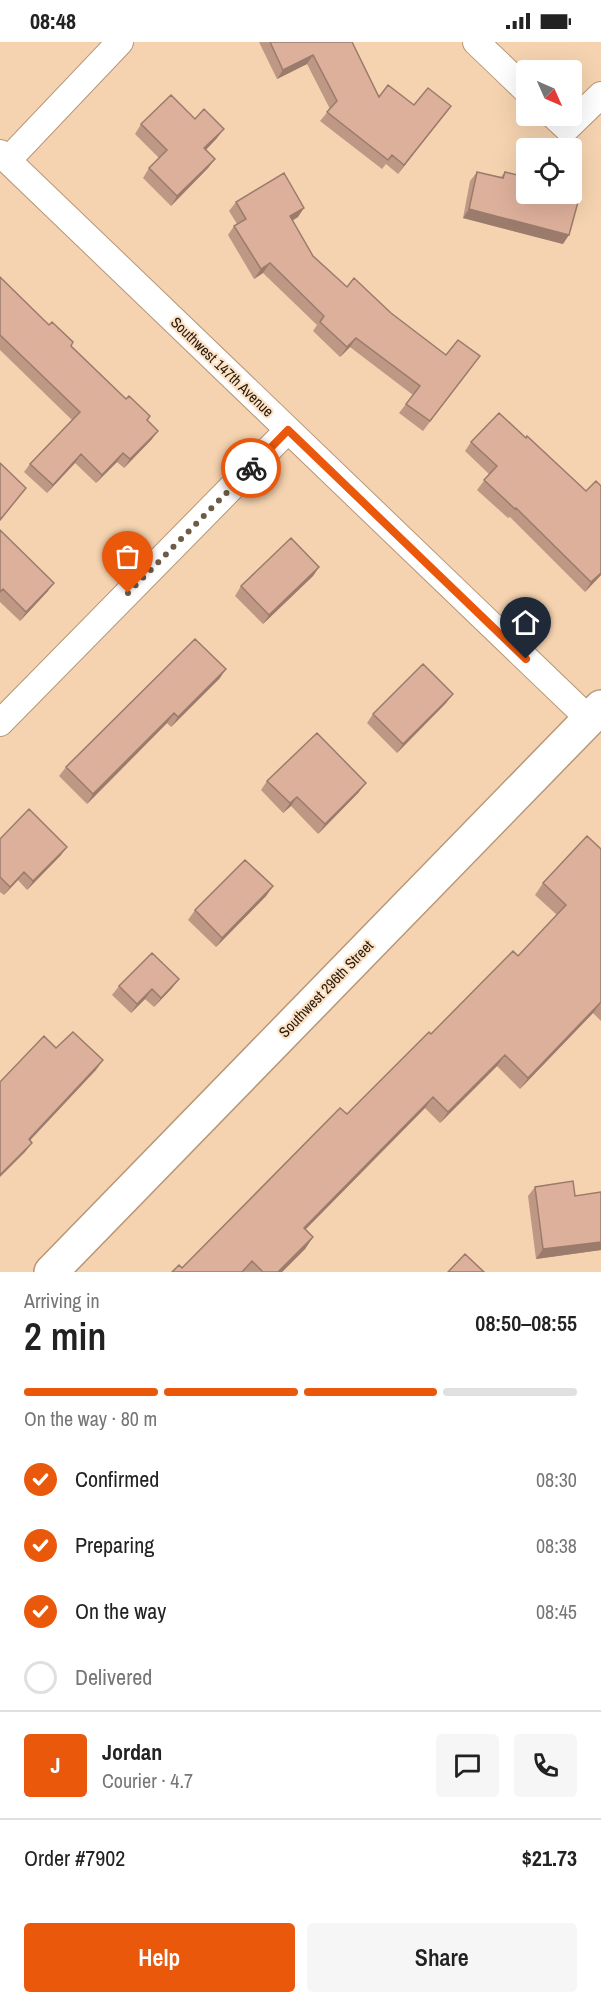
<!DOCTYPE html>
<html lang="en">
<head>
<meta charset="utf-8">
<style>
  :root { --surface:#fff; --page:#f6f6f6; --text:#222; --muted:#767676; --line:#e0e0e0; --accent:#ea580c }
  body { margin:0; font-family:"Archivo Narrow",sans-serif; background:var(--page); color:var(--text); height:100vh; display:flex; flex-direction:column; font-size:22px; white-space:nowrap }
  * { box-sizing:border-box; margin:0 }
  p { font-size:20px; color:var(--muted) }
  .icon { flex:none; width:33px; height:33px; fill:none; stroke:currentColor; stroke-width:2; stroke-linecap:round; stroke-linejoin:round }
  .map { position:relative; height:1230px; overflow:hidden }
  .details { display:flex; flex-direction:column; background:var(--surface); flex:1 }
  .details>* { flex:none }
  .needle { width:39px; rotate:135deg }
  .controls { position:absolute; left:516px; top:18px; display:grid; gap:12px }
  .controls a { display:grid; place-items:center; width:66px; height:66px; border-radius:6px; background:var(--surface); box-shadow:0 6px 24px #0002; font-size:30px }
  .pin { position:absolute; display:grid; place-items:center; width:51px; height:51px; color:#fff; margin:-62px -26px; border-radius:50% 50% 50% 0; rotate:-45deg; box-shadow:0 0 6px #0007 }
  .pin .icon { rotate:45deg }
  .courier { position:absolute; display:grid; place-items:center; width:60px; height:60px; margin:-30px; border:4px solid #ea580c; border-radius:50%; background:#fff; color:#222; box-shadow:0 2px 8px #0007 }
  .headline em { font-style:normal; font-weight:600 }
  .headline div { display:flex; flex-direction:column-reverse }
  .headline { display:flex; align-items:center; justify-content:space-between; height:102px; padding:0 24px }
  h1 { font-size:39px; font-weight:600; line-height:45px }
  .bar { display:grid; grid-template-columns:repeat(4,1fr); gap:9px 6px; align-content:center; height:72px; padding:0 24px }
  .bar i { height:8px; border-radius:4px; background:var(--line) }
  .bar .selected { background:var(--accent) }
  .bar p { grid-column:span 4 }
  .line { display:flex; align-items:center; gap:15px; padding:0 24px; border-top:2px solid var(--line) }
  .line div { flex:1 }
  .round { display:grid; place-items:center; flex:none; width:63px; height:63px; border-radius:6px; background:var(--page) }
  ol { padding:0 24px; list-style:none }
  li { display:flex; align-items:center; gap:18px; height:66px }
  li p { margin-inline-start:auto }
  li .icon { padding:6px; border-radius:50%; background:var(--accent); color:#fff; stroke-width:4 }
  li:last-child { color:var(--muted) }
  li i { width:33px; height:33px; border:3px solid var(--line); border-radius:50% }
  .primary-button { display:flex; gap:12px; margin-top:auto; padding:12px 24px }
  .primary-button a { flex:1; height:69px; border-radius:6px; background:var(--accent); color:#fff; font-size:24px; font-weight:600; line-height:69px; text-align:center }
  .primary-button a+a { background:var(--page); color:var(--text) }
  .status { display:flex; justify-content:space-between; align-items:center; height:42px; padding:0 30px; background:var(--surface); direction:ltr }
  .status svg { height:16px; fill:currentColor }
  .map>svg:first-child { display:block }
  .lines { fill:none; stroke-linecap:round; stroke-linejoin:round }
  .street-casing { stroke:#b79776; stroke-width:28 }
  .secondary-casing { stroke:#b79776; stroke-width:36 }
  .street { stroke:#fff; stroke-width:26 }
  .secondary { stroke:#fff; stroke-width:33 }
  .wall { fill:#be9785 }
  .shaded-wall { fill:#9b7b6c }
  .building { fill:#ddb09b; stroke:#9b7b6c; stroke-width:1.5 }
  .done { stroke:#6e5b46; stroke-width:6; stroke-dasharray:0 10.8 }
  .route { stroke:#ea580c; stroke-width:8 }
  .labels { text-anchor:middle; stroke-width:4.5; stroke-linejoin:round; paint-order:stroke }
  .street-label { font-size:15px; fill:#261a0d; stroke:#fee2c6 }
</style>
</head>
<body>
<div class="status"><b>08:48</b><svg viewBox="0 0 49 12"><path d="M0 12V9h3v3zM5 12V6h3v6zM10 12V3h3v9zM15 12V0h3v12zM26 1h20v11H26zM47 4h2v5h-2z"/></svg></div>
<div class="map">
<svg width="601" height="1230" viewBox="0 0 601 1230">
  <rect width="100%" height="100%" fill="#f5d3b0"/>
  <g class="lines">
    <defs>
      <path id="street" d="M476,0l50,48
        M554,74l13,12 34,-33
        M0,111l589,566
        M8,118l112,-118
        M0,681l288,-293"/>
      <path id="secondary" d="M51,1230l550,-565"/>
    </defs>
    <use href="#street" class="street-casing"/>
    <use href="#secondary" class="secondary-casing"/>
    <use href="#street" class="street"/>
    <use href="#secondary" class="secondary"/>
  </g>
  <path class="wall" d="M259,0h93l27,55 35,8 30,10 -46,59 -12,-10 -4,5 -62,-48 10,-12 -23,-45 -30,15z
    M195,77l22,19 -11,12 9,9 -7,9 -37,38 -28,-28 6,-10 10,-10 -24,-24 6,-10z
    M477,130l24,5 4,-5 58,72 -100,-26 7,-37z
    M236,160l62,15 -6,4 21,35 34,31 44,26 55,42 34,1 -57,75 -24,-18 14,-18 -63,-48 -10,10 -27,-26 4,-6 -54,-52 -9,6 -26,-44 6,-9 3,-2 -8,-13z
    M0,235l147,143 5,19 -28,29 -7,-6 -21,21 -21,-20 -28,30 -23,-21 6,-8 42,-44 -72,-70z
    M526,396l60,53 15,-5v89l-16,17 -75,-75 -2,1 -31,-28 12,-16 -24,-23 6,-9z
    M0,488l48,61 -28,30 -20,-19z
    M319,525l-6,9 -50,48 -28,-28 6,-10z
    M220,636l-49,49 -4,-4 -80,81 -28,-28 7,-9z
    M453,652l-7,9 -49,50 -30,-30 6,-9z
    M267,739l92,11 -41,42 -27,-28 -8,7 -22,-23z
    M0,797l61,16 -34,35 -9,-10 -14,15 -4,-3z
    M601,807v172l-8,-8 -73,76 -23,-23 -57,57 -15,-15 -120,122 8,7 -8,12 -23,23h-110l10,-4 165,-154 84,-80 87,-78 39,-41 -22,-20 8,-12z
    M273,844l-7,10 -50,51 -28,-27 7,-10z
    M179,937l-7,9 -18,19 -9,-8 -14,14 -19,-18 7,-9z
    M535,1145l40,9 26,-4v58l-65,9 -8,-63z"/>
  <path class="shaded-wall" d="M313,13l-6,9 -30,15 6,-9z
    M451,64l-7,9 -46,59 6,-9z
    M224,87l-7,9 -19,20 6,-10z
    M215,117l-7,9 -37,38 6,-10z
    M304,166l-6,9 -15,9 7,-10z
    M469,167l100,26 -6,9 -100,-26z
    M270,221l-7,10 -9,6 7,-10z
    M356,296l-6,9 -10,10 7,-10z
    M158,389l-6,8 -28,29 6,-9z
    M123,411l-6,9 -21,21 6,-8z
    M81,412l-6,9 -28,30 6,-8z
    M319,525l-6,9 -50,48 6,-9z
    M601,531v2l-16,17 6,-10z
    M54,541l-6,8 -28,30 6,-9z
    M226,627l-6,9 -49,49 7,-10z
    M453,652l-7,9 -49,50 6,-9z
    M174,671l-7,10 -80,81 6,-10z
    M366,741l-7,9 -41,42 7,-10z
    M297,755l-6,9 -8,7 7,-10z
    M67,805l-6,8 -34,35 6,-9z
    M24,830l-6,8 -14,15 6,-8z
    M273,844l-7,10 -50,51 6,-9z
    M179,937l-7,9 -18,19 7,-9z
    M152,947l-7,10 -14,14 6,-9z
    M601,960l-8,11 -73,76 8,-11z
    M505,1013l-8,11 -57,57 8,-11z
    M103,1018l-7,10 -74,79 7,-10z
    M433,1055l-8,11 -129,131 8,-11z
    M32,1101l-7,9 -25,25v-2z
    M313,1195l-8,12 -23,23h-4z
    M601,1200v8l-65,9 7,-10z"/>
  <path class="building" d="M270,0h82l27,55 9,-12 26,20 14,-17 23,18 -47,59 -12,-10 -4,5 -61,-48 10,-11 -24,-46 -30,15z
    M171,53l24,24 9,-10 20,20 -20,19 11,11 -38,37 -28,-28 18,-18 -26,-26z
    M477,130l26,6 2,-6 21,5v17h46v-5l9,2 -12,44 -100,-26z
    M284,131l20,35 -14,8 23,40 34,31 7,-9 37,35 55,42 12,-15 22,16 -50,65 -24,-17 14,-18 -64,-48 -9,9 -27,-25 4,-6 -54,-53 -9,6 -27,-43 12,-7 -10,-17z
    M0,235l49,48 3,-3 21,20 -2,4 55,53 3,-3 21,20 -3,4 11,11 -28,28 -7,-6 -21,22 -21,-21 -28,31 -23,-21 50,-52 -80,-77z
    M499,371l27,25 1,-2 59,55 10,-10 5,5v87l-10,9 -75,-74 -1,1 -31,-29 13,-14 -26,-24z
    M0,421l26,25 -26,32z
    M0,488l54,53 -28,29 -23,-23 -3,3z
    M291,496l28,29 -50,48 -28,-29z
    M195,597l31,30 -48,48 -4,-4 -81,81 -27,-27z
    M423,622l30,30 -50,50 -30,-30z
    M317,691l49,50 -41,41 -28,-27 -7,6 -23,-22z
    M29,767l38,38 -34,34 -9,-9 -14,15 -10,-10v-38z
    M587,794l14,13v153l-73,76 -23,-23 -57,57 -15,-15 -129,131 9,9 -35,35h-15l-11,-11 -10,11h-70l7,-7 3,3 158,-160 7,6 82,-82 2,2 82,-83 5,5 48,-51 -23,-22z
    M245,818l28,26 -51,52 -27,-28z
    M152,911l27,26 -18,19 -9,-9 -15,15 -18,-18z
    M73,990l30,28 -74,79 3,4 -32,32v-93l44,-46 12,12z
    M573,1139l2,15 26,-4v50l-58,7 -8,-62z
    M465,1212l19,18h-36z"/>
  <g class="lines">
    <path class="done" d="M128,551l123,-125"/>
    <path class="route" d="M251,426l37,-38 238,229"/>
  </g>
  <g class="labels">
    <g class="street-label">
      <text transform="translate(222 325) rotate(44)" y="5">Southwest 147th Avenue</text>
      <text transform="translate(326 947) rotate(-46)" y="5">Southwest 296th Street</text>
    </g>
  </g>
</svg>
<div class="controls">
<a><svg class="needle" viewBox="-14 -14 28 28"><path d="M0-13l5 13h-10z" fill="#e53935"/><path d="M0 13l5-13h-10z" fill="#767676"/></svg></a>
<a><svg class="icon" aria-label="locate" viewBox="0 0 24 24"><circle cx="12" cy="12" r="6"/><path d="M12 2v4M12 18v4M2 12h4M18 12h4"/></svg></a>
</div>
<div class="pin" style="left:128px;top:551px;background:#ea580c"><svg class="icon" aria-label="bag" viewBox="0 0 24 24"><path d="M5 8h14l-1 12H6zM9 8a3 3 0 0 1 6 0"/></svg></div>
<div class="pin" style="left:526px;top:617px;background:#1f2937"><svg class="icon" aria-label="home" viewBox="0 0 24 24"><path d="M3 11l9-7 9 7M6 9v11h12V9"/></svg></div>
<div class="courier" style="left:251px;top:426px"><svg class="icon" aria-label="bike" viewBox="0 0 24 24"><circle cx="6" cy="16" r="4"/><circle cx="18" cy="16" r="4"/><path d="M6 16l4-8h5l3 8M10 8l3 8H6M13 5h3"/></svg></div>
</div>
<section class="details">
<div class="headline"><div><h1>2 min</h1><p>Arriving in</p></div><em>08:50–08:55</em></div>
<div class="bar"><i class="selected"></i><i class="selected"></i><i class="selected"></i><i></i><p>On the way · 80 m</p></div>
<ol>
<li><svg class="icon" aria-label="check" viewBox="0 0 24 24"><path d="M5 12l5 5 9-10"/></svg>Confirmed<p>08:30</p></li>
<li><svg class="icon" aria-label="check" viewBox="0 0 24 24"><path d="M5 12l5 5 9-10"/></svg>Preparing<p>08:38</p></li>
<li><svg class="icon" aria-label="check" viewBox="0 0 24 24"><path d="M5 12l5 5 9-10"/></svg>On the way<p>08:45</p></li>
<li><i></i>Delivered</li>
</ol>
<div class="line" style="height:108px"><b class="round" style="background:var(--accent);color:#fff">J</b><div><b>Jordan</b><p>Courier · 4.7</p></div><a class="round"><svg class="icon" aria-label="chat" viewBox="0 0 24 24"><path d="M4 5h16v11H9l-5 4z"/></svg></a><a class="round"><svg class="icon" aria-label="phone" viewBox="0 0 24 24"><path d="M5 4h4l2 5-3 2q2 4 5 5l2-3 5 2v4C11 20 4 13 5 4z"/></svg></a></div>
<div class="line" style="height:78px"><div>Order #7902</div><b>$21.73</b></div>
<div class="primary-button"><a>Help</a><a>Share</a></div>
</section>
</body>
</html>
